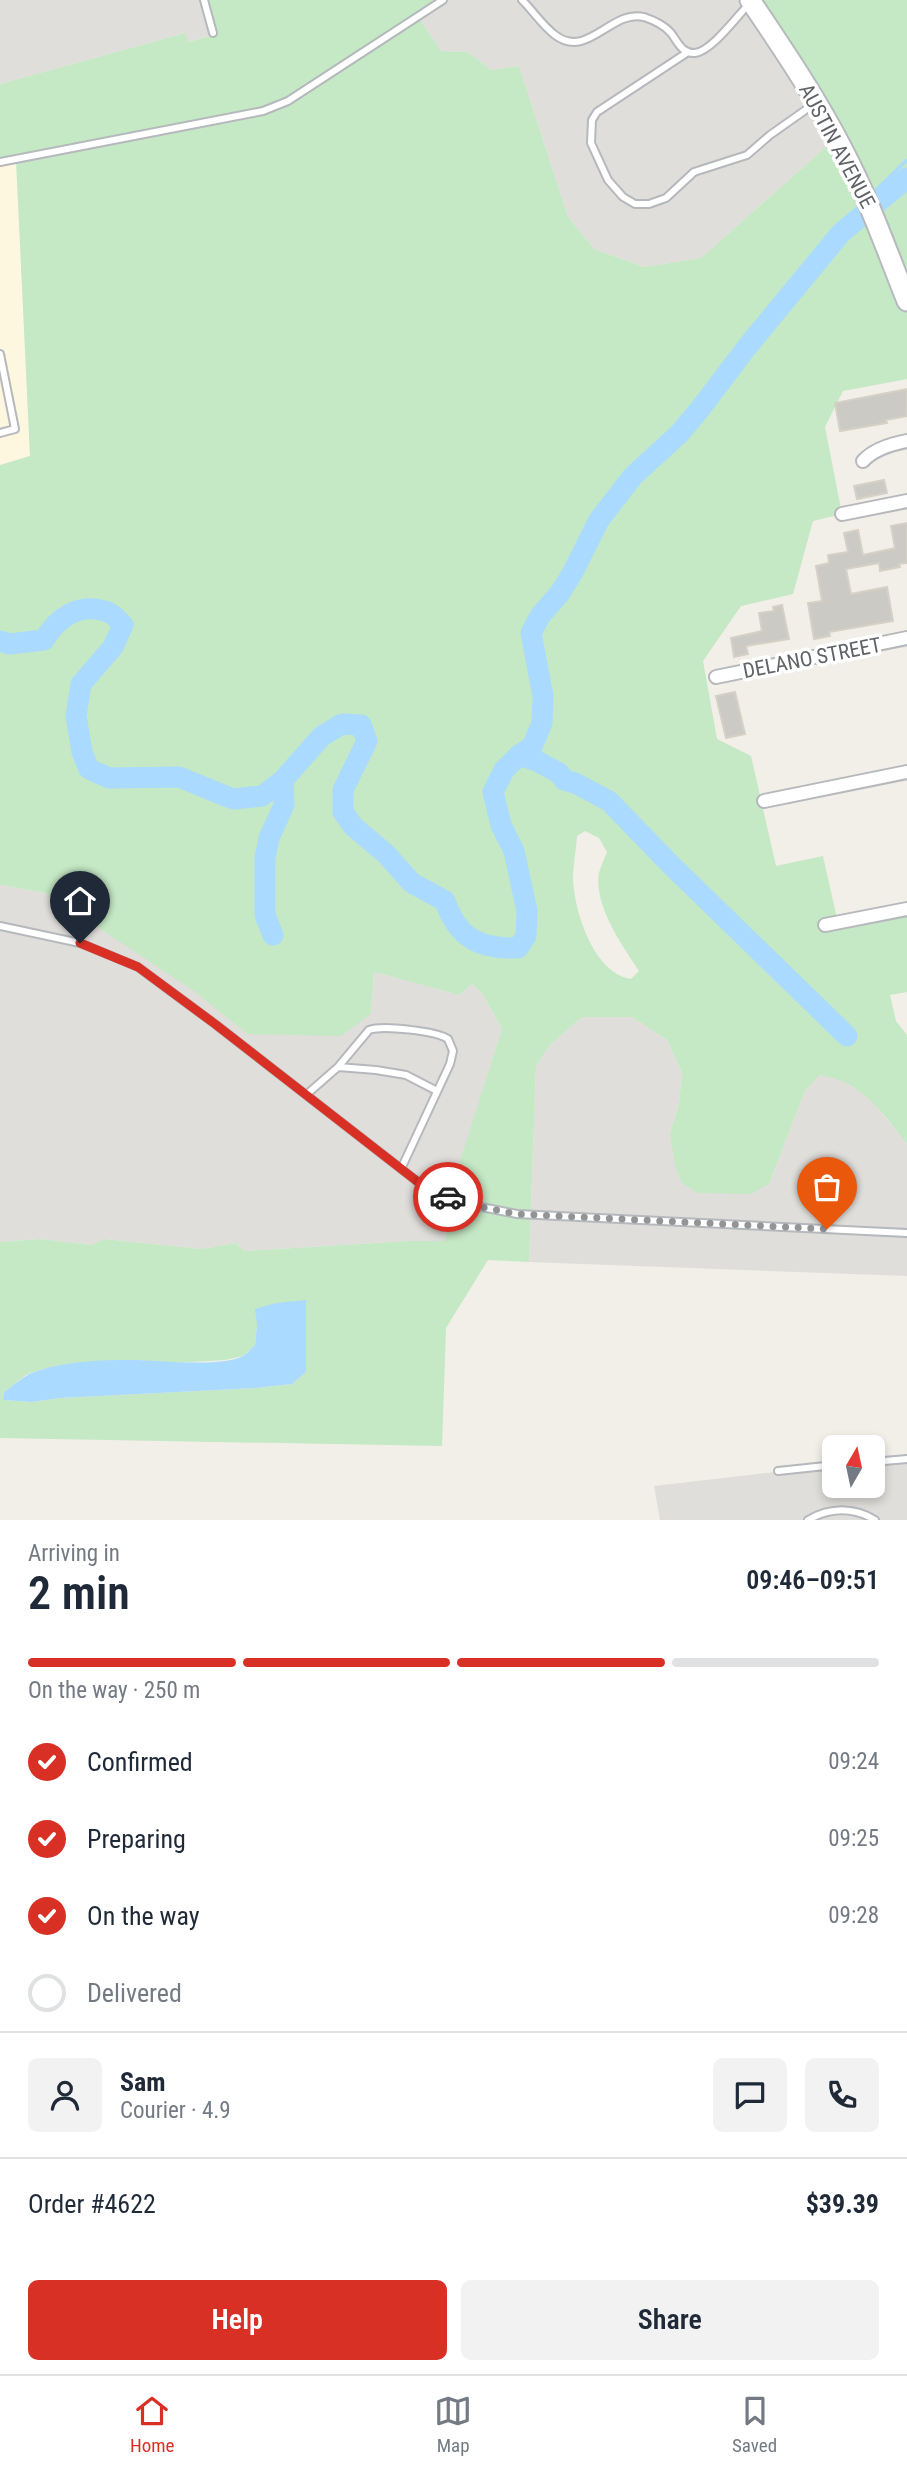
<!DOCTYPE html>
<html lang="en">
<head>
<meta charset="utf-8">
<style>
  :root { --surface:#fff; --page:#f2f2f3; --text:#1f2937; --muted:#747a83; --line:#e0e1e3; --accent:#d93025 }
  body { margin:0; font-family:"Roboto Condensed",sans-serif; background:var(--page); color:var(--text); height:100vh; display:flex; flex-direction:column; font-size:26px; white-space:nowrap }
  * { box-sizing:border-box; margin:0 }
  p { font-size:23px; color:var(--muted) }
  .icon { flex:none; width:38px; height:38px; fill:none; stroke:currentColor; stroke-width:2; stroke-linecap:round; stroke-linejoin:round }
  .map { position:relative; height:1520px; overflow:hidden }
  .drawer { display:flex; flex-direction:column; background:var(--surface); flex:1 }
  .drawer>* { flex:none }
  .needle { width:46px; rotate:9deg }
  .fabs { position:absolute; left:822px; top:1435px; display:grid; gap:14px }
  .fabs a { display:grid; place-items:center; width:63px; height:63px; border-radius:10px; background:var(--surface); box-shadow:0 4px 10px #0003; font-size:35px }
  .pin { position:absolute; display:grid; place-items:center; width:60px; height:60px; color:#fff; margin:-72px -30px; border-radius:50% 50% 50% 0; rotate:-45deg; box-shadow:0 0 7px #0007 }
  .pin .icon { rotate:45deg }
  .courier { position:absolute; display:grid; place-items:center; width:70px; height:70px; margin:-35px; border:5px solid #d93025; border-radius:50%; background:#fff; color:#222; box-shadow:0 2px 9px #0007 }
  .headline em { font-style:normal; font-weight:600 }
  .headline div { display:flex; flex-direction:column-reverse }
  .headline { display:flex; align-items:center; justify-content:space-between; height:119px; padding:0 28px }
  h1 { font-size:46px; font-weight:600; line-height:52px }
  .bar { display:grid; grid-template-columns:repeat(4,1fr); gap:10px 7px; align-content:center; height:84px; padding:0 28px }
  .bar i { height:9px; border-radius:5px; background:var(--line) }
  .bar .on { background:var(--accent) }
  .bar p { grid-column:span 4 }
  .line { display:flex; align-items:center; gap:18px; padding:0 28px; border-top:2px solid var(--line) }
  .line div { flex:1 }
  .round { display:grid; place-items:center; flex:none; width:74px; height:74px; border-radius:10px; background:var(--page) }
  ol { padding:0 28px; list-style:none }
  li { display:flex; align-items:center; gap:21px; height:77px }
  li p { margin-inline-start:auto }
  li .icon { padding:7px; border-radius:50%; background:var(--accent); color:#fff; stroke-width:4 }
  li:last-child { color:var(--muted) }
  li i { width:38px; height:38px; border:4px solid var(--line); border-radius:50% }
  .action { display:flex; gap:14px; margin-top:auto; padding:14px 28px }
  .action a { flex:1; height:80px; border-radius:10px; background:var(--accent); color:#fff; font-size:28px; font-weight:600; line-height:80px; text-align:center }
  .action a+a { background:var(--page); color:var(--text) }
  .menu { display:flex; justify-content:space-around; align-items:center; height:98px; border-top:2px solid var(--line); background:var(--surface); font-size:19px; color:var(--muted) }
  .menu a { display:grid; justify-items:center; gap:4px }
  .menu .on { color:var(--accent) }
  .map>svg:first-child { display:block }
  .commercial { fill:#fef7e0 }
  .industrial { fill:#e0deda }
  .green { fill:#c5e8c5; fill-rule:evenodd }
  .water { fill:#aadaff }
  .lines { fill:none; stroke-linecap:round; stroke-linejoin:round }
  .stream { stroke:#aadaff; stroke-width:3.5 }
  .river { stroke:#aadaff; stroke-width:21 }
  .building { fill:#cccac5; stroke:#d6d1c6; stroke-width:2 }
  .lane-casing { stroke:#b5b8bc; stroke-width:10 }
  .street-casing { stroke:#b5b8bc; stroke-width:16 }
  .secondary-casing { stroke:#b6babf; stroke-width:23 }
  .lane { stroke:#fff; stroke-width:6 }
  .street { stroke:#fff; stroke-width:12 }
  .secondary { stroke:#fff; stroke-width:19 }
  .done { stroke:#929495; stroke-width:7; stroke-dasharray:0 12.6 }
  .route { stroke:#d93025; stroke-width:9 }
  .labels { text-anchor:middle; stroke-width:7; stroke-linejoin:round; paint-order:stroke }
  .street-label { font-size:21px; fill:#5f6368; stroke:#fff }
</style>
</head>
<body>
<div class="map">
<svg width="907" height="1520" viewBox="0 0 907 1520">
  <rect width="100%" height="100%" fill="#f1efe8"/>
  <path class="commercial" d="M16,159l14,297 -30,9v-303z"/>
  <path class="industrial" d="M0,0h281l-18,21 -76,21 -2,-9 -185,51z
    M443,0h307l86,138 -135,120 -57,9 -50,-18 -26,-32 -49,-151 -28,4 -23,-18 -27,-1 -23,-34z
    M0,885l46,8 325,121 3,-42 85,23 13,-11 10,9 20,36 -49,156 7,3 -16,53h-36l-164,10 -8,-8 -35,6 -97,-10 -13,6 -51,-6 -40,3z
    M582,1017h50l35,23 15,32 -3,32 -9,29 99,51 36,-93 13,-16 18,2 32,19 39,48v132l-378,-14 7,-196 14,-21z
    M907,1459v61h-247l-6,-34 181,-21v21h38v-24z"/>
  <path class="green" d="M203,0h240l-25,17 23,34 27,1 23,18 28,-4 49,151 26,32 50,18 57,-9 135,-120 -86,-138h157v379l-64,12 -18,36 17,87 -29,7 -20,73 -52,12 -38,55 14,78 34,17 25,110 47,-10 15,67 69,-14v83l-17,3 6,26 11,14v109c-27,-33 -43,-62 -88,-69l-14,16 -36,93 -18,10 -53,-1 -16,-10 -7,-17 -5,-33 9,-29 3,-32 -15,-32 -35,-23h-50l-32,28 -14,21 -7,196 -41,-2 -42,68 -4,118 -442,-8v-196l40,-3 51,6 13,-6 97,10 35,-6 8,8 164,-10h36l16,-53 -8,-2 50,-157 -20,-36 -10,-9 -13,11 -85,-23 -3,42 -30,22 -93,-2 -54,-43 -148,-98 -46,-8v-420l30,-9 -14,-296 -16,2v-78l185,-51 3,9 25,-7zM585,831l14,7 8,14c-3,7 -6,14 -8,21 -6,31 24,74 40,98l-8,8c-37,-6 -56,-65 -58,-99 0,-14 3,-29 4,-44zM306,1301v71l-14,12 -36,4 -196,10 -28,4 -29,-2 1,-8 22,-17 16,-6 47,-7 44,-2 41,3 51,-3 18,-4 12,-11 2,-20 35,-22z"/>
  <path class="water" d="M306,1300v72l-14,12 -36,4 -196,10 -28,4 -29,-2 1,-8c12,-9 22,-18 36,-22 28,-9 62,-10 91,-10 26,0 90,8 112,-4 4,-2 8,-8 12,-11l2,-20 -2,-16 21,-6z"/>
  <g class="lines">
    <path class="stream" d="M871,195l36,-35
      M631,487l150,-193 79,-88"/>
    <path class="river" d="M0,641l9,3 35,-4c13,-22 34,-37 61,-29 6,1 13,9 18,14l-10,22 -32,37 -5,32 6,36 7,17 20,9 70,-1 54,22 29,-3 21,-16 39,-44 20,-12 19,1 6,16 -24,49v22l11,15 32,27 26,29 33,18c13,38 35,48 73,47l8,-12 1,-25 -13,-60 -13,-26 -8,-33 11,-22 15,-15 13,-8 10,-24 1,-27 -12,-63 9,-17 20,-23 13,-21 26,-52 34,-44 46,-42 21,-25 47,-62 94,-114 66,-55
      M519,755l18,6 22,12 5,7 11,3 34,18 62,64 176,171
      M273,935l-8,-20v-57l4,-20 15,-33 -1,-25"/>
  </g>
  <path class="building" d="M907,389v27l-21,4 1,3 -47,8 -5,-28z
    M884,480l3,13 -30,6 -3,-13z
    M907,523v40l-8,1 1,3 -20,4 -1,-8 -33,6 5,25 36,-7 6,34 -64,11 1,4 -16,3 -6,-36 14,-2 -6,-35 13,-3 -1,-8 20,-3 -4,-19 14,-3 5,25 32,-7 -4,-22z
    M782,605l7,34 -43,7 2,8 -14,3 -3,-19 31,-7 -3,-18 15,-2 -1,-4z
    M735,692l10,42 -19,4 -10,-42z"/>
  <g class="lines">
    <defs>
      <path id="lane" d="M204,0l9,33
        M522,0c11,11 21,26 33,35 33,25 56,-26 89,-18 9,3 21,9 27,16 6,8 11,21 24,20 17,-2 42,-37 55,-50
        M688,52l-91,60 -5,8 -1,23 17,37 15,17 12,7h14l17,-6 28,-26 53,-17 23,-20 44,-31
        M0,162l263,-51 25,-10 155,-101
        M0,354l15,75 -15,4
        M0,926l80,17 58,24 77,57 212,165 39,15 51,10 390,19
        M338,1067l38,3 30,5 31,16
        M306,1095l32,-28 31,-37c14,-5 67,1 79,9l5,12 -3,13 -49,105
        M873,1462l34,-3
        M778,1471l57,-6
        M808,1520c22,-13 46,-13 67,0"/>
      <path id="street" d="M863,461c11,-12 28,-17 44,-20
        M842,514l65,-13
        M716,677l191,-39
        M764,801l143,-29
        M825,925l82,-16"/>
      <path id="secondary" d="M750,0c33,49 67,99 94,152 25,48 43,99 63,149"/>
    </defs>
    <use href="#lane" class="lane-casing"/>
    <use href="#street" class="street-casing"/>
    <use href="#secondary" class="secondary-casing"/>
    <use href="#lane" class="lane"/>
    <use href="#street" class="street"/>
    <use href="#secondary" class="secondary"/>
  </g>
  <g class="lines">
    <path class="done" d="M448,1197l18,7 51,10 310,15"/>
    <path class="route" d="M80,943l58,24 77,57 212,165 21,8"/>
  </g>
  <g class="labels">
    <g class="street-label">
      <text transform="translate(837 146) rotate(62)" y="7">AUSTIN AVENUE</text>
      <text transform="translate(812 658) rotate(-11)" y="7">DELANO STREET</text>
    </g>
  </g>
</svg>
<div class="fabs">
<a><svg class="needle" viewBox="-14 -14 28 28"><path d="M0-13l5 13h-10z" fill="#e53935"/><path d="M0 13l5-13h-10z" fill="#747a83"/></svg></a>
</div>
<div class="pin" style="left:827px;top:1229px;background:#ea580c"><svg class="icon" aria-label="bag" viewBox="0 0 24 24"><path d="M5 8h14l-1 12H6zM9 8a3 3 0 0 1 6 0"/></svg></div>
<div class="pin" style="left:80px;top:943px;background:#1f2937"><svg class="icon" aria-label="home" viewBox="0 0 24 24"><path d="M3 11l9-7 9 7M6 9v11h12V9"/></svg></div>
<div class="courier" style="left:448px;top:1197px"><svg class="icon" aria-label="car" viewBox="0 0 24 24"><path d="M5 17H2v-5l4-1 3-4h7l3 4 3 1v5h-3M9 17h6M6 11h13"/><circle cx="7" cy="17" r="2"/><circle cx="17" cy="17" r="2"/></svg></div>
</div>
<section class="drawer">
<div class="headline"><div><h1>2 min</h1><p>Arriving in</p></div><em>09:46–09:51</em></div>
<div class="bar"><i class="on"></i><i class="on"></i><i class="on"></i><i></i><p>On the way · 250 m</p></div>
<ol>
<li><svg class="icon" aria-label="check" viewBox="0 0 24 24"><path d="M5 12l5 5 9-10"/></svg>Confirmed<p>09:24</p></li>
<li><svg class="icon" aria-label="check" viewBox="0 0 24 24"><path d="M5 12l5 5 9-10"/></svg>Preparing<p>09:25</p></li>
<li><svg class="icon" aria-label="check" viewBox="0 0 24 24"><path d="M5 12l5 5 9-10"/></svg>On the way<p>09:28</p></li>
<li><i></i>Delivered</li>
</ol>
<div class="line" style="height:126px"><a class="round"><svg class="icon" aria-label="person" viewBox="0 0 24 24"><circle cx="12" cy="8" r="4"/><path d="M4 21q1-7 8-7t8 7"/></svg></a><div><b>Sam</b><p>Courier · 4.9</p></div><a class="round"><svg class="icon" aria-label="chat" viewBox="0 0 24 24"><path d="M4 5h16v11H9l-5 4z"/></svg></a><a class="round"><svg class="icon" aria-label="phone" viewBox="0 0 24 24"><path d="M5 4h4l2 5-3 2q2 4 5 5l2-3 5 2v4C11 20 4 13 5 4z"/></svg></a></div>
<div class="line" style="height:91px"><div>Order #4622</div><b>$39.39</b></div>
<div class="action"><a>Help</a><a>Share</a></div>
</section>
<nav class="menu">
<a class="on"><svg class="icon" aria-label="home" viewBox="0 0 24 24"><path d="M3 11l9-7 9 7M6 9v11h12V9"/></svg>Home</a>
<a><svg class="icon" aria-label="map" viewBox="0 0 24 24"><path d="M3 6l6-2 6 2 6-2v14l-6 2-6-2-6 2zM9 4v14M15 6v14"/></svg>Map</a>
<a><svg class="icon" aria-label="saved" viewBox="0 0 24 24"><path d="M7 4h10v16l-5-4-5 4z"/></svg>Saved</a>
</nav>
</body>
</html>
